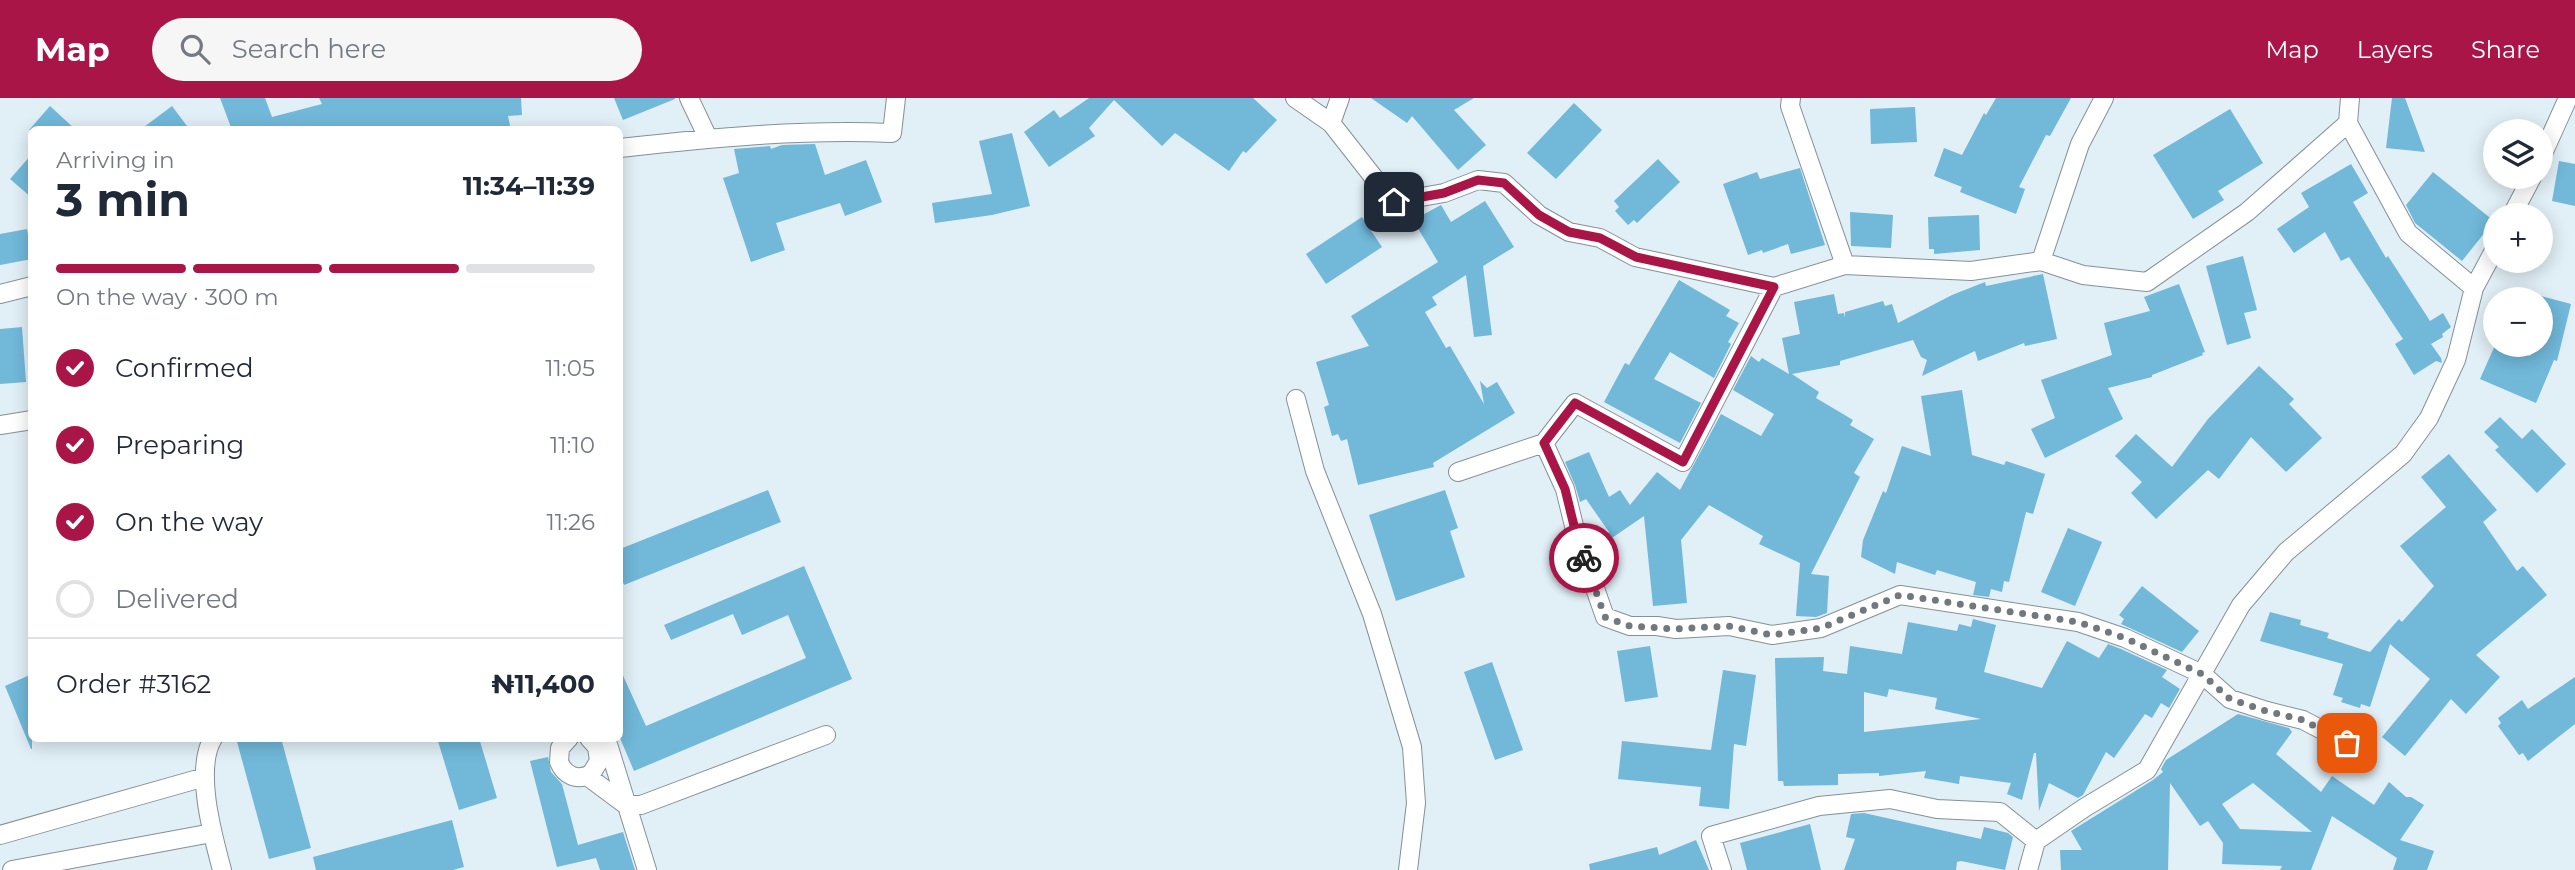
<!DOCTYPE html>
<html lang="en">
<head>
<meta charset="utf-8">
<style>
  :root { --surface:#fff; --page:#f6f6f7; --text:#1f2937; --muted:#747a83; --line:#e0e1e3; --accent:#aa1548 }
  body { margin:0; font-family:Montserrat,sans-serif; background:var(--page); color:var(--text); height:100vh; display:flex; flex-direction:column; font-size:26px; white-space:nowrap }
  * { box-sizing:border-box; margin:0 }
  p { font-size:23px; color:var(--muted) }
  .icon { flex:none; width:38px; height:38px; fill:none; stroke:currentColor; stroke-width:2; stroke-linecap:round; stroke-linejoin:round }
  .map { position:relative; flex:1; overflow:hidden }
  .panel { position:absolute; left:28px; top:28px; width:595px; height:616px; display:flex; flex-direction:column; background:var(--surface); border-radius:10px; box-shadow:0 4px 18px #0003 }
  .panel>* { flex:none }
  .fabs { position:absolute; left:2483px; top:21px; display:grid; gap:14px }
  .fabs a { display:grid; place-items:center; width:70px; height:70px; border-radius:50%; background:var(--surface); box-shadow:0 4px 18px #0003; font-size:35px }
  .pin { position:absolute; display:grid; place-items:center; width:60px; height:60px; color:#fff; margin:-30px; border-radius:14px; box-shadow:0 4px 10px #0006 }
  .courier { position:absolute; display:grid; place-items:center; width:70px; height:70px; margin:-35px; border:5px solid #aa1548; border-radius:50%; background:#fff; color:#222; box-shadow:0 2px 9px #0007 }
  .headline em { font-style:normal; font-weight:700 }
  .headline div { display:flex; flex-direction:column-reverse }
  .headline { display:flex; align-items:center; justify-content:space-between; height:119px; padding:0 28px }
  h1 { font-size:46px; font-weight:700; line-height:52px }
  .bar { display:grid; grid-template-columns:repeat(4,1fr); gap:10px 7px; align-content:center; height:84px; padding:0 28px }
  .bar i { height:9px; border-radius:5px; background:var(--line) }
  .bar .active { background:var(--accent) }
  .bar p { grid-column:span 4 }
  .line { display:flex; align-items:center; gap:18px; padding:0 28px; border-top:2px solid var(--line) }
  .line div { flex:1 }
  ol { padding:0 28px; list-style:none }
  li { display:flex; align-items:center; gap:21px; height:77px }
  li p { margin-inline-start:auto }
  li .icon { padding:7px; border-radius:50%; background:var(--accent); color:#fff; stroke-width:4 }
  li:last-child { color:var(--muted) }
  li i { width:38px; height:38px; border:4px solid var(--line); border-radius:50% }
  header { display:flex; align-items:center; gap:42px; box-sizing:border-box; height:98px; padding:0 35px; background:var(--accent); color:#fff }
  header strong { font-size:33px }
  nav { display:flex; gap:38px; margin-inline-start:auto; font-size:24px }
  .search { width:490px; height:63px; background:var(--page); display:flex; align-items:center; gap:18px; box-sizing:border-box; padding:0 24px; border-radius:38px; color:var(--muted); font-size:26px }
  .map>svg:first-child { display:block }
  .building { fill:#71b8d9; fill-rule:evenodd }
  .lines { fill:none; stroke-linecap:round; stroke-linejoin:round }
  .minor-casing { stroke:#849197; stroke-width:20 }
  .minor { stroke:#fff; stroke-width:18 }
  .done { stroke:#71797e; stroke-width:7; stroke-dasharray:0 12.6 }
  .route { stroke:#aa1548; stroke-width:9 }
</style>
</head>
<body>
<header>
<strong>Map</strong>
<div class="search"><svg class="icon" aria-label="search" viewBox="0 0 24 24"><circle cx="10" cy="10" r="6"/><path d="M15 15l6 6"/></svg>Search here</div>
<nav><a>Map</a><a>Layers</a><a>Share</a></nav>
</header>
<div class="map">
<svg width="2575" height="772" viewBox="0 0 2575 772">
  <rect width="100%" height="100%" fill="#e1eff6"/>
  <path class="building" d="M220,0h45l7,19 50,-13 -3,-6h202l1,17 -14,1 3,14h-279z
    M614,0h61v1l-52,21z
    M1089,0h164l24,22 -31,33 -3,-2 -14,20 -54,-38 -13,13 -48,-46 -25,28 6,8 -46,31 -25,-35 30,-22 6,8z
    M1371,0h103l-20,12 32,35 -28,25 -46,-54 -5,7z
    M1996,0h75l-21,38 -4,-1 -27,52 6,2 -9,25 -56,-22 2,-5 -28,-11 10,-28 18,7 22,-42 2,2z
    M2392,0h13l20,54 -39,-4z
    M1574,5l28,27 -46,49 -29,-26z
    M50,8l26,24h-47z
    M172,8l18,24h-50z
    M1915,9l2,35 -46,2 -1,-35z
    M2230,11l33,54 -45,28 6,9 -31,19 -40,-64z
    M1012,35l18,73 -38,9 -57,8 -3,-20 60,-9 -13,-53z
    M815,46l10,31 41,-15 16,42 -37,14 -5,-13 -64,20 9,27 -34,12 -28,-84 16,-5 -5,-24 36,-3 1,3 11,-4z
    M32,56v44l-22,-19z
    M1658,61l22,23 -43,41 -3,-3 -6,5 -13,-14 4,-4 -5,-6z
    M2559,63l16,3v42l-23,-5z
    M2351,66l17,29 -15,9 33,56 2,-2 42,65 13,-8 8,14 -9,7 1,3 -12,7 10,14 1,5 -6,-2 -22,14 -19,-31 8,-5 -54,-82 -8,4 -16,-29 -31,21 -17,-24 32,-22 -8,-14z
    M1800,70l25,77 -34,9 -3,-10 -25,9 -1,-3 -14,5 -25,-71 34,-12 3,7z
    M2433,74l61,49 -32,40 -47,-38 -9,-18z
    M1485,103l29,46 -31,19 9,69 -18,2 -8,-62 -34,22 5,8 -12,7 21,36 4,-2 34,58 -4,-23 7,7 10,-6 18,31 -82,50 1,4 -76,18 -11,-46 -6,2 -3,-7 -6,2 -8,-29 5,-2 -13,-43 53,-16 -18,-30 87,-54 -25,-42 28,-15 10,17z
    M1850,114l43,3 -2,33 -40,-2z
    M1979,117l1,35 -46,4v-5h-5l-1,-32z
    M1362,119l20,30 -56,37 -20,-30z
    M27,131l5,30 -32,6v-31z
    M2243,158l14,54 -13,3 7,25 -24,7 -21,-79z
    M2043,176l14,65 -32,7 -1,-3 -46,18 -3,-10 -53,25 5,-16 -6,-3 -8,-17 -73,21v4l-48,9 27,18 -3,6 37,22 -3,5 24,14 -20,34 6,4 -49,97 18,2 -2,37 -11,4 -20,-1 4,-53 -41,-19 4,-8 -54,-31 -28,35 6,63 -34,3 -9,-90 -38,26 -3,-2 6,-8 -23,-33 -6,3 -5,-17 -10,-23 24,-10 20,45 11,-7 10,15 27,-33 23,18 41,-76 40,22 13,-22 -41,-24 18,-34 8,6 3,-4 27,16 -7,-36 18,-4 -6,-32 40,-8 4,20 6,-1 1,5v-6l38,-11 2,5 7,-2 6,19 54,-28 33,-13 1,4z
    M1679,182l51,30 -4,6 13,7 -11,19 3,2 -17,34 -44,-26 -16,27 47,24 -21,40 -76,-41 21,-39 4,2z
    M2179,186l26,68 -3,1 1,2 -51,20v2l-44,11 15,31 -78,39 -14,-29 24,-11 -14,-38 71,-25 -8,-32 46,-12 -6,-14z
    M2541,198l30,8 -14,57 -3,-1 -18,43 -56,-24 16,-36v2h9l25,11 6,-11h5z
    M22,229l4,55 -26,2v-55z
    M2259,268l35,33 -5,5 33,34 -36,34 -35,-35 -32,42 -11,-9 -52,49 -25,-26 11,-11 -27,-26 21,-22 36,33 36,-48z
    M1962,292l10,65 32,10 2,-4 39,13 -12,40 -7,-2 -17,70 -5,-1 -2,11 -11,-3 -2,8 -16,-2 3,-13 -39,-12 -2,5 -38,-13 -2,12 -34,-17 2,-17 20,-49 3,2 16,-47 29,10 -10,-60z
    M2500,319l22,22 10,-10 34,35 -29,29 -42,-43 4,-3 -15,-15z
    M2449,356l48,56 -14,12 34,49 6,-5 24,29 -71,60 24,22 -34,37 -15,-15 -46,57 -23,-19 48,-58 -40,-35 -20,63 -9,-3 -1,4 -19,-6 2,-4 -10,-3 10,-31 -83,-23 10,-29 31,8 -1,5 29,8 -2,5 43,14 29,-33 3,3 32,-36 -34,-40 46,-39 -25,-30z
    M768,392l13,32 -157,63 -4,-11v-25z
    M1445,392l13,38 -8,3 15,46 -69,24 -27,-86z
    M2068,430l34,14 -27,64 -34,-14z
    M804,468l48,113 -218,92 -14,-33v-69l26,57 160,-68 -18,-43 -46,20 -9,-21 -62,26 -7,-15z
    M2142,488l57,45 -17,21 -61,-28 3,-5 -5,-4z
    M1973,521l23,6 -12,47 58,16 25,-47 32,17 9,-14 13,5 46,21 -5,7 18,12 -11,19 -8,-5 -9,15 -7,-4 -31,44 -8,-6 -23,43 -5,3 -29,-15 -10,28 -3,-58h-2l-12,47 -15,-6 4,-11 -51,-7 -1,8 -35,-6 2,-7 -47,5v-3l-41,1v11l-54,1 -1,-5h-5l-3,-123 49,-1 -1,14 24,3 3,-28 52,8 6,-32 49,9 2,-7 12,3zM1889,591l48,9 -2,11 46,10 -117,13v-40l23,5z
    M1650,548l8,51 -33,5 -8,-51z
    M1492,564l31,88 -28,10 -31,-88z
    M1723,572l33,5 -10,71 -12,-2 -5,65 -30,-3 2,-19 -83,-8 4,-38 89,9z
    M32,576v75h-1l-26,-63z
    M2575,579v47l-47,37 -5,-8 -4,2 -21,-29 3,-3 -3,-5 24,-18 6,9z
    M2238,616l51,14 3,4 -16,22 45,38 11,-16 42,29 15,-23 17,15h5l13,8 -24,35 34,11 -7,19h-34l4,-12 -65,-42 -21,54h-31l2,-4 -60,-2 1,-21 -15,-22 -8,5 -30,-43 -2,87h-107l-1,-20h22l-11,-19 82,-51 10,-8 -2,-3 5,-9zM2253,685l59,49 -72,-3 -18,-25z
    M236,640h45l30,110 -42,11z
    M437,640h42l18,60 -38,12z
    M548,659l3,15 11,12 16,61 45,-13 12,38h-35l-4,-12 -39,9 -27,-106z
    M1864,715l117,26 3,-12 24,6 5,4 -8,33 -44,-9 -4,1 -1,8h-112l11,-31 -9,-2 5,-23z
    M452,722l12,47 -11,3h-137l-3,-13z
    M1810,726l11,46h-74l-7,-27z
    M1696,742l13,30h-119l-1,-6 68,-17 2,8z"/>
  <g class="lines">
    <defs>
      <path id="minor" d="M689,0l19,40
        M1295,0l36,25 62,79 51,-9 34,-13 26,3 35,32 30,17 31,6 35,19 139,30 71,-22 126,6 70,-10 39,-117 24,-46
        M1791,0l-1,8 55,159
        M1331,25l9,-25
        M2348,25l60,110 66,55
        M620,50c91,-10 179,-19 272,-15l4,-35
        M2541,60l27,-60
        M2512,117l20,-38
        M2041,163l42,14 64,7 100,-70 101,-89 2,-25
        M0,196l32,-8
        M1296,301l19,72 57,143 40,133 4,56 -8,67
        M0,327l32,-5
        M1544,345l21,46 11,45 29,83 25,9h27l19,3 53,-3 43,9 49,-7 79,-33 178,27 47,16 77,36 28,25 37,12 36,9 44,23
        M1458,374l86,-29 31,-40 108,59 91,-175
        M213,640c-19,32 0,98 9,132
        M569,640l-9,10 -1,14c6,14 18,19 32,12l8,-13 -2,-14 -8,-9
        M606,640l41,132
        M587,678l39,29h15l185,-70
        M0,737l205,-58
        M12,772l200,-37
        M1722,772l-11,-34 108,-30 71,-7 47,10 63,3 36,29
        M2028,772l8,-29 48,-33 63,-38 94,-165 45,-53 117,-98 26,-36 27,-58 18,-72 22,-41"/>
    </defs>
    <use href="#minor" class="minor-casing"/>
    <use href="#minor" class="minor"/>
  </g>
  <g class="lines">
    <path class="done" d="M1584,460l21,59 25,9 46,3 52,-3 44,9 49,-7 79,-33 178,27 47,16 77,36 28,25 36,12 37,9 44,23"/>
    <path class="route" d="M1394,104l50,-9 34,-13 26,3 35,32 30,17 31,6 36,19 138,30 -91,175 -108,-59 -31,40 21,46 11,45 8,24"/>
  </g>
</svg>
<div class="fabs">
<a><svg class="icon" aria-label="layers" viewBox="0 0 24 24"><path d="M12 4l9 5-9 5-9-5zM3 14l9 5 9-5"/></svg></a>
<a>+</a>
<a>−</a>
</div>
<div class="pin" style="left:2347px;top:645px;background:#ea580c"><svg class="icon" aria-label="bag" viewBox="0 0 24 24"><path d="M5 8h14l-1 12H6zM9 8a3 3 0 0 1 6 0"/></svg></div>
<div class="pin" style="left:1394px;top:104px;background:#1f2937"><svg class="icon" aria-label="home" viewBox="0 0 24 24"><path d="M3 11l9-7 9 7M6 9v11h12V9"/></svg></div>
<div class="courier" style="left:1584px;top:460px"><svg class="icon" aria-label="bike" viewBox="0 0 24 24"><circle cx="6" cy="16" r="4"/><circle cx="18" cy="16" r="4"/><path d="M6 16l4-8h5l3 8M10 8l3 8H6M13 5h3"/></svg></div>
<section class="panel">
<div class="headline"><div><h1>3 min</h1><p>Arriving in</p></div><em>11:34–11:39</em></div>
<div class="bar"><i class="active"></i><i class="active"></i><i class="active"></i><i></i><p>On the way · 300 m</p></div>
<ol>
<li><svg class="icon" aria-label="check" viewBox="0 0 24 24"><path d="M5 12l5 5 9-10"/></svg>Confirmed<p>11:05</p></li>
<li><svg class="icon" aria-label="check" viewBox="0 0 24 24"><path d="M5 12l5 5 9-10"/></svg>Preparing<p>11:10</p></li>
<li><svg class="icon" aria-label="check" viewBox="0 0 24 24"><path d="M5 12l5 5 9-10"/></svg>On the way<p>11:26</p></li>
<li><i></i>Delivered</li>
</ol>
<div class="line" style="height:91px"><div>Order #3162</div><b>₦11,400</b></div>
</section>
</div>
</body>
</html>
